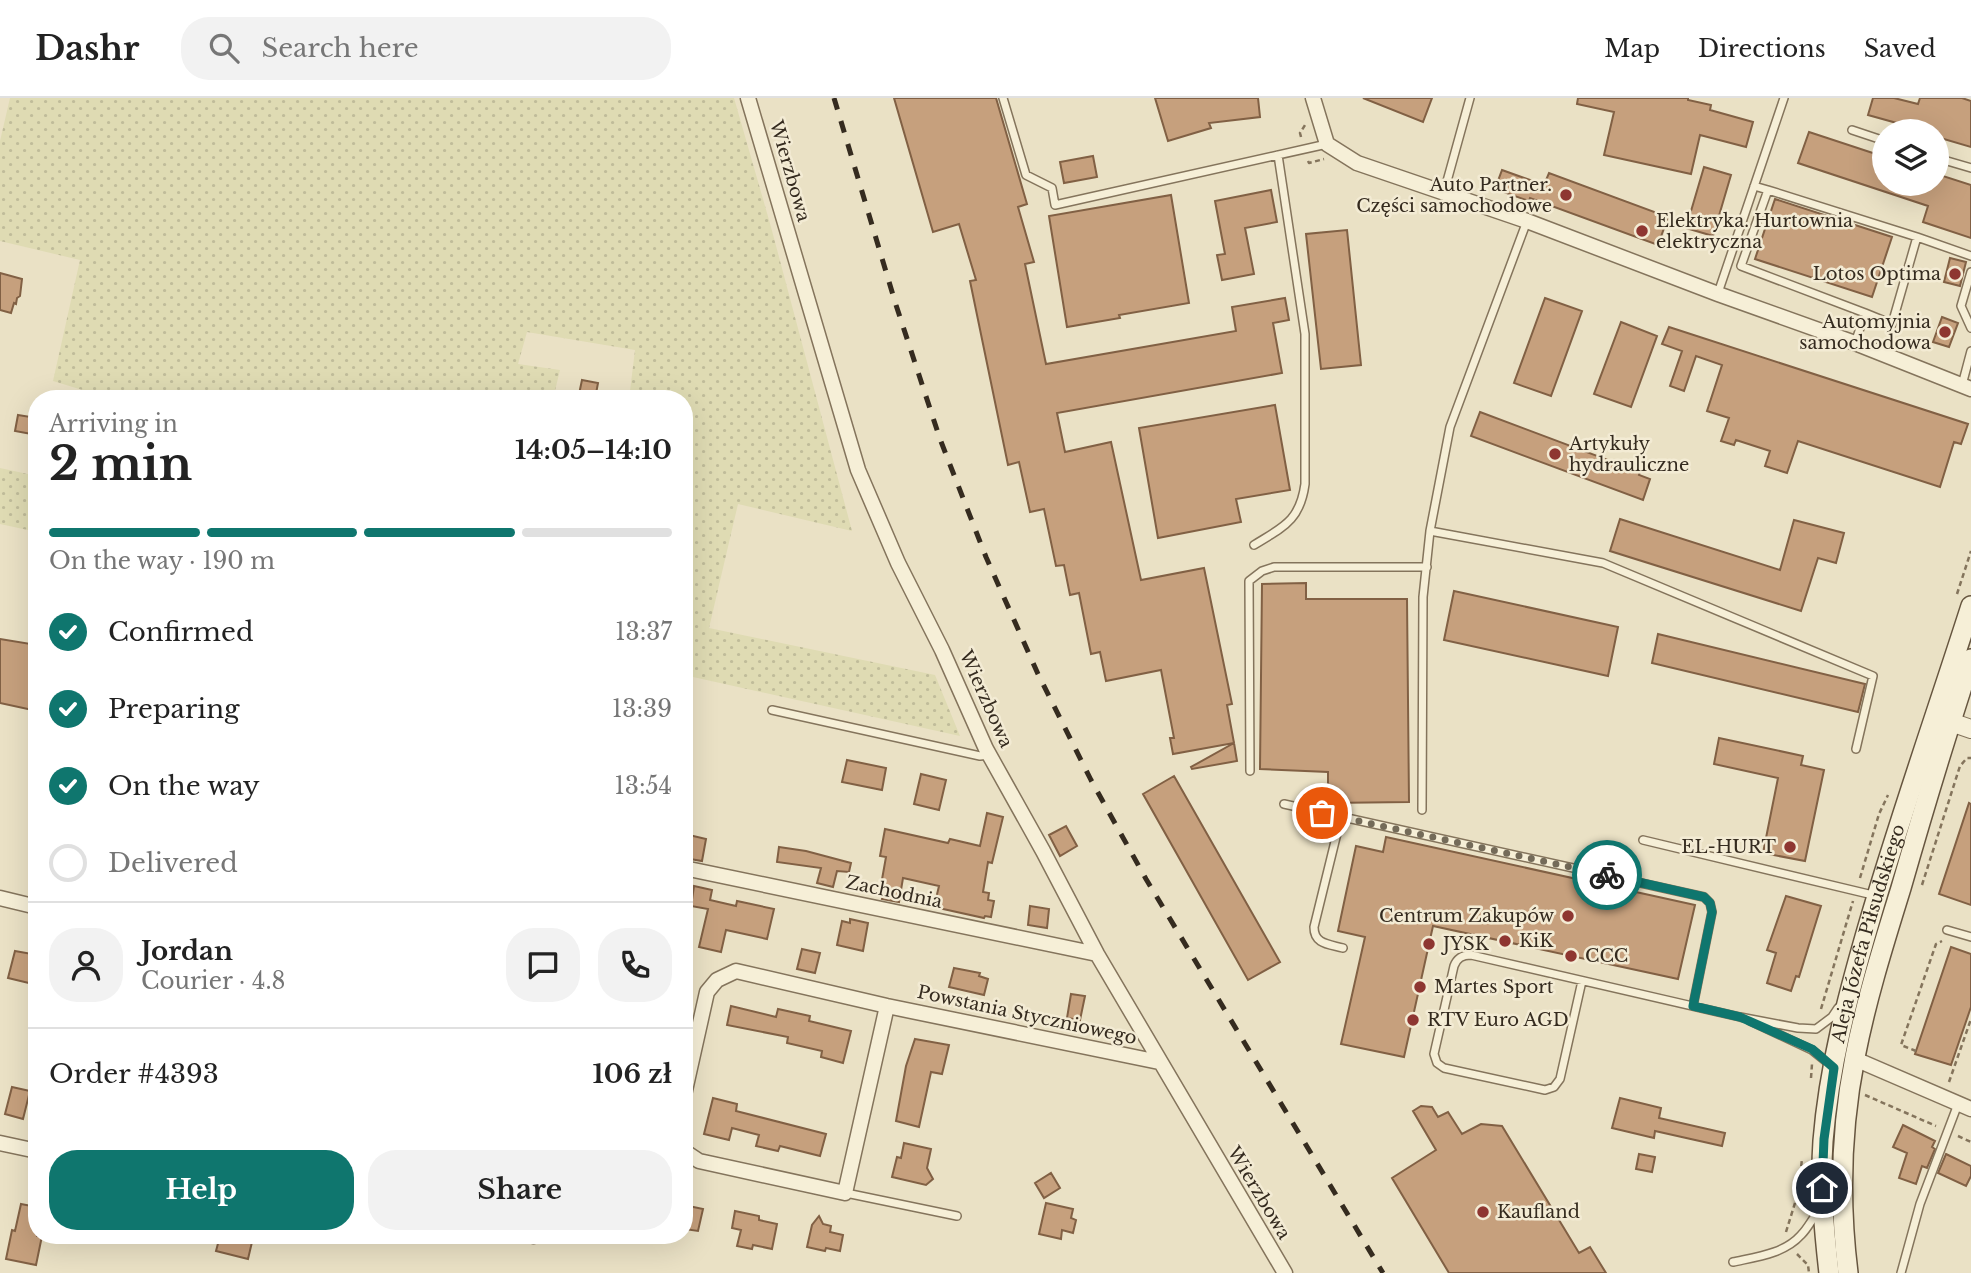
<!DOCTYPE html>
<html lang="en">
<head>
<meta charset="utf-8">
<style>
  :root { --surface:#fff; --page:#f2f2f2; --text:#222; --muted:#767676; --line:#e0e0e0; --accent:#0f766e }
  body { margin:0; font-family:"Libre Baskerville",serif; background:var(--page); color:var(--text); height:100vh; display:flex; flex-direction:column; font-size:26px; white-space:nowrap }
  * { box-sizing:border-box; margin:0 }
  p { font-size:23px; color:var(--muted) }
  .icon { flex:none; width:38px; height:38px; fill:none; stroke:currentColor; stroke-width:2; stroke-linecap:round; stroke-linejoin:round }
  .map { position:relative; flex:1; overflow:hidden }
  .drawer { position:absolute; left:28px; top:292px; width:665px; height:854px; display:flex; flex-direction:column; background:var(--surface); border-radius:28px; box-shadow:0 7px 28px #0002 }
  .drawer>* { flex:none }
  .tools { position:absolute; left:1872px; top:21px; display:grid; gap:14px }
  .tools a { display:grid; place-items:center; width:77px; height:77px; border-radius:50%; background:var(--surface); box-shadow:0 7px 28px #0002; font-size:35px }
  .pin { position:absolute; display:grid; place-items:center; width:60px; height:60px; color:#fff; margin:-30px; border:4px solid #fff; border-radius:50%; box-shadow:0 2px 7px #0007 }
  .courier { position:absolute; display:grid; place-items:center; width:70px; height:70px; margin:-35px; border:5px solid #0f766e; border-radius:50%; background:#fff; color:#222; box-shadow:0 2px 9px #0007 }
  .headline em { font-style:normal; font-weight:700 }
  .headline div { display:flex; flex-direction:column-reverse }
  .headline { display:flex; align-items:center; justify-content:space-between; height:119px; padding:0 21px }
  h1 { font-size:46px; font-weight:700; line-height:52px }
  .bar { display:grid; grid-template-columns:repeat(4,1fr); gap:10px 7px; align-content:center; height:84px; padding:0 21px }
  .bar i { height:9px; border-radius:5px; background:var(--line) }
  .bar .selected { background:var(--accent) }
  .bar p { grid-column:span 4 }
  .line { display:flex; align-items:center; gap:18px; padding:0 21px; border-top:2px solid var(--line) }
  .line div { flex:1 }
  .round { display:grid; place-items:center; flex:none; width:74px; height:74px; border-radius:28px; background:var(--page) }
  ol { padding:0 21px; list-style:none }
  li { display:flex; align-items:center; gap:21px; height:77px }
  li p { margin-inline-start:auto }
  li .icon { padding:7px; border-radius:50%; background:var(--accent); color:#fff; stroke-width:4 }
  li:last-child { color:var(--muted) }
  li i { width:38px; height:38px; border:4px solid var(--line); border-radius:50% }
  .action { display:flex; gap:14px; margin-top:auto; padding:14px 21px }
  .action a { flex:1; height:80px; border-radius:28px; background:var(--accent); color:#fff; font-size:28px; font-weight:700; line-height:80px; text-align:center }
  .action a+a { background:var(--page); color:var(--text) }
  header { display:flex; align-items:center; gap:42px; box-sizing:border-box; height:98px; padding:0 35px; background:var(--surface); border-bottom:2px solid var(--line) }
  header strong { font-size:33px }
  nav { display:flex; gap:38px; margin-inline-start:auto; font-size:24px }
  .search { width:490px; height:63px; background:var(--page); display:flex; align-items:center; gap:18px; box-sizing:border-box; padding:0 24px; border-radius:28px; color:var(--muted); font-size:26px }
  .map>svg:first-child { display:block }
  .farmland { fill:url(#farmland-dots) }
  .building { fill:#c6a07d; stroke:#816044; stroke-width:2 }
  .lines { fill:none; stroke-linecap:round; stroke-linejoin:round }
  .service-casing { stroke:#84745c; stroke-width:10 }
  .minor-casing { stroke:#84745c; stroke-width:17 }
  .tertiary-casing { stroke:#84745c; stroke-width:20 }
  .secondary-casing { stroke:#66553f; stroke-width:22 }
  .path { stroke:#84745c; stroke-width:2.5; stroke-dasharray:5 3.5; stroke-linecap:butt }
  .service { stroke:#f6efd7; stroke-width:7 }
  .minor { stroke:#f6efd7; stroke-width:14 }
  .tertiary { stroke:#f6efd7; stroke-width:18 }
  .secondary { stroke:#f6efd7; stroke-width:19 }
  .rail { stroke:#352b1f; stroke-width:5; stroke-dasharray:12 12; stroke-linecap:butt }
  .done { stroke:#746b59; stroke-width:7; stroke-dasharray:0 12.6 }
  .route { stroke:#0f766e; stroke-width:9 }
  .poi-dot { fill:#8e3631; stroke:#f3ebd4; stroke-width:2.5 }
  .labels { text-anchor:middle; stroke-width:5; stroke-linejoin:round; paint-order:stroke }
  .street-label { font-size:18px; fill:#352b1f; stroke:#f3ebd4 }
  .poi-label { font-size:18px; fill:#352b1f; stroke:#f3ebd4; text-anchor:start }
</style>
</head>
<body>
<header>
<strong>Dashr</strong>
<div class="search"><svg class="icon" aria-label="search" viewBox="0 0 24 24"><circle cx="10" cy="10" r="6"/><path d="M15 15l6 6"/></svg>Search here</div>
<nav><a>Map</a><a>Directions</a><a>Saved</a></nav>
</header>
<div class="map">
<svg width="1971" height="1175" viewBox="0 0 1971 1175">
  <defs>
    <pattern id="farmland-dots" width="8" height="8" patternUnits="userSpaceOnUse" patternTransform="scale(1.75)"><rect width="8" height="8" fill="#dfdbb3"/><path d="M2 2h.1M6 6h.1" fill="none" stroke="#c0bc9a" stroke-width="1.8" stroke-linecap="round"/></pattern>
  </defs>
  <rect width="100%" height="100%" fill="#eae1c5"/>
  <path class="farmland" d="M10,0h724l37,129 81,304 -114,-27 -29,124 226,47 25,61 -276,-61v-276h-55l6,-49 -108,-18 -9,32 42,6 -7,29h-441l-59,-18 27,-121 -80,-19v-100z
    M0,370l37,8v56l-37,-8z"/>
  <path class="building" d="M894,0h102l31,106 -9,3 16,55 -9,2 21,100 190,-33 -4,-24 53,-9 4,22 -16,3 9,50 -225,40 8,39 46,-10 30,138 63,-12 28,136 -5,1 7,38 -61,11 -3,-16h4l-13,-68 -55,11 -6,-29 -9,2 -12,-61 -9,2 -6,-30 -8,1 -12,-57 -14,3 -11,-50 -11,3 -38,-184 6,-1 -17,-56 -26,8z
    M1155,0h103l2,19 -51,6 2,5 -43,13z
    M1363,0h69l-9,24z
    M1578,0h110v2l23,5 -1,5 43,12 -7,25 -46,-12 -9,39 -87,-19 10,-43 -37,-8z
    M1873,0h21l24,6 2,-6h42l9,3v46l-34,-10v-6h-18l-9,-2 1,-2 -43,-12z
    M1809,34l76,25v27h52v-10l34,11v53l-48,-16 5,-16 -130,-43z
    M1093,58l4,21 -33,6 -4,-21z
    M1704,69l27,8 -18,61 -27,-8z
    M1502,72l42,15 5,-12 119,44 -10,28 -128,-47 -1,3 -34,-12z
    M1271,92l6,32 -32,6 9,46 -32,6 -5,-25 8,-1 -10,-53z
    M1171,97l18,108 -70,12 1,3 -53,9 -18,-111z
    M1775,101l117,38 -20,60 -117,-38z
    M1347,132l14,135 -40,4 -15,-135z
    M1950,160l16,4 -6,24 -16,-4z
    M0,175l22,6 -2,17 -3,2 -1,6 -2,-1 -3,10 -11,-3z
    M1545,200l37,13 -31,85 -37,-13z
    M1942,219l16,6 -9,24 -16,-5z
    M1621,224l36,14 -26,71 -37,-13z
    M1669,229l299,97 -7,20 -7,-2 -14,45 -142,-46 -11,32 -22,-7 5,-15 -34,-11 -2,5 -13,-4 8,-23 -22,-7 15,-46 -26,-9 -12,35 -14,-5 12,-35 -20,-7z
    M582,282l16,3 -3,16h-17z
    M1275,307l15,85 -54,9 5,23 -83,16 -19,-110z
    M1480,314l160,60 -1,3 11,4 -7,21 -172,-64z
    M18,317l19,3v17l-22,-4z
    M1620,421l160,51 14,-50 50,13 -8,30 -18,-5 -17,53 -191,-60z
    M1306,485v16h101l2,203 -81,1v-31l-68,-3 2,-185z
    M1454,493l164,36 -10,49 -164,-36z
    M1658,536l207,50 -7,28 -206,-49z
    M0,541l37,6v66l-37,-8z
    M1719,640l84,18 -2,9 23,5 -19,91 -42,-8 15,-75 -64,-14z
    M1234,645l3,18 -45,8 -1,-2z
    M847,662l39,8 -4,22 -40,-8z
    M921,676l25,6 -7,30 -25,-6z
    M1174,678l106,186 -32,18 -105,-186z
    M1969,705l2,1v101l-32,-11z
    M987,715l16,4 -11,46 -4,-1 -5,30 6,1 -1,7 6,1 -3,16 -6,-1 -1,2 -50,-11 5,-21 -36,-8 -4,24 -17,-3 3,-13 -4,-1 5,-28 -6,-1 5,-27 63,14 2,-4 30,7z
    M1066,728l11,20 -17,10 -11,-21z
    M689,737l17,4 -4,22 -18,-3z
    M1386,739l309,68 -17,74 -245,-53 -29,131 -63,-13 24,-107 -27,-6 18,-85 27,6z
    M779,749l27,4 45,12 -2,9 -12,-1 -4,16 -16,-4 4,-15 -44,-6z
    M694,788l18,4 -2,10 26,6 1,-5 37,8 -7,30 -41,-9 -5,22 -22,-5 9,-38 -17,-3z
    M1786,798l35,10 -22,71 -3,-1 -5,15 -24,-8 9,-30 -9,-3z
    M1030,808l19,3 -2,19 -19,-3z
    M850,821l18,4 -5,28 -26,-6 5,-24 8,2z
    M1951,849l20,7v53l-20,58 -36,-11z
    M802,851l18,4 -5,20 -18,-4z
    M15,853l17,3 -1,5 6,2 -4,23 -25,-6z
    M954,870l26,5 -1,3 9,3 -4,16 -35,-8z
    M1071,896l14,2 -5,24 -13,-2z
    M731,908l45,11 2,-8 32,7 -1,5 42,10 -8,32 -22,-6 1,-6 -35,-8 1,-6 -61,-12z
    M915,941l34,6 -7,29 -11,-2 -12,55 -23,-6 10,-55z
    M12,989l18,4 -7,28 -18,-5z
    M713,1000l24,6 -1,7 90,23 -6,22 -40,-10 -2,5 -22,-5 3,-11 -27,-7 -3,12 -25,-6z
    M1620,1000l41,10 -2,10 66,15 -3,13 -67,-15 -1,7 -42,-10z
    M1421,1008l11,1 6,10 10,-5 14,22 19,-10 21,2 77,127 11,-6 16,26h-157l-57,-95 44,-28 -23,-39z
    M1903,1027l32,16 -3,6 3,2 -8,19 -5,-2 -6,18 -17,-6 8,-25 -14,-6z
    M904,1045l27,6 -4,19 6,11 -7,6 -34,-8 5,-20 4,1z
    M1639,1056l16,3 -3,15 -16,-3z
    M1946,1056l25,12v10l-5,10 -28,-13z
    M1051,1075l9,15 -16,10 -9,-15z
    M1046,1105l27,6 -2,9 5,2 -3,13 -11,-3 -1,9 -22,-5z
    M21,1106l16,3v29h5l-6,29 -30,-6 6,-29 3,1z
    M684,1107l19,4 -5,22 -14,-2z
    M735,1113l24,5v4l18,4 -5,25 -19,-4 -1,4 -15,-3 4,-16 -9,-2z
    M819,1118l4,8 8,2 -1,6 13,3 -3,16 -14,-3 -1,3 -18,-4 5,-22z
    M220,1138l32,6 -4,17 -32,-8z"/>
  <g class="lines">
    <defs>
      <path id="service" d="M1003,0l23,77 26,13 3,17 272,-61
        M1852,32l33,11
        M1937,60l34,10
        M1754,88l14,4 -27,76 124,47
        M1768,92l149,47
        M1444,94l26,-94
        M1971,174l-10,34 10,22
        M1718,195l66,-195
        M1855,245l10,-30 27,11 25,-87 54,19
        M1962,287l9,-34
        M1430,433l173,32 270,113 -17,73
        M1254,447c29,-18 46,-24 51,-61v-150l-27,-179
        M772,612l208,46 9,-1
        M1250,673l-1,-190 13,-10 12,-4h153
        M1284,706l420,93 6,6 2,9 -19,94
        M1422,712l1,-213 7,-66 20,-104 77,-206
        M1341,719l-27,110c0,17 14,17 29,21
        M1643,742l234,56
        M1947,832l24,7
        M1582,883l-22,98 -6,8 -9,3 -101,-22 -7,-5 -3,-9 20,-88c3,-8 8,-11 17,-11l269,62 58,11 18,1 16,-12 6,-9
        M1750,923l62,29 20,16
        M846,1095l111,23
        M1733,1164c23,-5 51,-8 68,-27 7,-7 11,-16 17,-23
        M1901,1175l19,-69 38,-100"/>
      <path id="minor" d="M748,0l110,372 40,93 44,87 44,99 57,102 54,103 188,319
        M1313,0l14,46 30,19 170,58 191,73 137,49 116,46
        M684,770l413,86
        M0,800l37,9
        M1855,961l116,50
        M684,997l23,-103 10,-12 19,-9 151,35 272,56
        M0,1045l37,8
        M684,1053l15,10 146,32 42,-187
        M533,1138h1"/>
      <path id="tertiary" d="M1939,620l32,11"/>
      <g id="secondary">
        <path id="s1" d="M1829,1175c-5,-44 -9,-88 -6,-132 6,-74 25,-146 46,-218 31,-106 68,-211 102,-317"/>
        <path d="M1848,1175c-9,-72 -7,-145 7,-216 11,-57 29,-114 46,-169 22,-77 45,-153 70,-229"/>
      </g>
    </defs>
    <use href="#service" class="service-casing"/>
    <use href="#minor" class="minor-casing"/>
    <use href="#tertiary" class="tertiary-casing"/>
    <use href="#secondary" class="secondary-casing"/>
    <path class="path" d="M1301,39l-1,-4 5,-8
      M1308,63l1,2 15,-4
      M1957,496l14,-43
      M1860,780l19,-64 9,-19
      M1922,787l38,-119 7,-8h4
      M1821,911l32,-108
      M1916,953l-15,-6 35,-101 6,-3
      M1811,980l1,-14
      M1949,984l22,-63
      M1865,997l71,31
      M1958,1038l13,6
      M1786,1134l13,-42 3,-32
      M1797,1156l11,11 1,8"/>
    <use href="#service" class="service"/>
    <use href="#minor" class="minor"/>
    <use href="#tertiary" class="tertiary"/>
    <use href="#secondary" class="secondary"/>
    <path class="rail" d="M834,0l62,207 44,134 46,118 52,117 53,106 55,99 237,394"/>
  </g>
  <g class="lines">
    <path class="done" d="M1322,715l285,62"/>
    <path class="route" d="M1607,777l97,22 6,6 2,9 -19,94 47,11 72,32 22,19 -10,71 -2,49"/>
  </g>
  <g class="poi-dot">
    <circle cx="1566" cy="97" r="7"/>
    <circle cx="1642" cy="133" r="7"/>
    <circle cx="1955" cy="176" r="7"/>
    <circle cx="1945" cy="234" r="7"/>
    <circle cx="1555" cy="356" r="7"/>
    <circle cx="1790" cy="749" r="7"/>
    <circle cx="1568" cy="818" r="7"/>
    <circle cx="1505" cy="843" r="7"/>
    <circle cx="1429" cy="846" r="7"/>
    <circle cx="1571" cy="858" r="7"/>
    <circle cx="1420" cy="889" r="7"/>
    <circle cx="1413" cy="922" r="7"/>
    <circle cx="1483" cy="1114" r="7"/>
  </g>
  <g class="labels">
    <g class="street-label">
      <text transform="translate(790 73) rotate(74)" y="6">Wierzbowa</text>
      <text transform="translate(986 601) rotate(66)" y="6">Wierzbowa</text>
      <text transform="translate(894 794) rotate(12)" y="6">Zachodnia</text>
      <text dy="6" stroke="none"><textPath href="#s1" startOffset="345">Aleja Józefa Piłsudskiego</textPath></text>
      <text transform="translate(1027 917) rotate(12)" y="6">Powstania Styczniowego</text>
      <text transform="translate(1259 1095) rotate(59)" y="6">Wierzbowa</text>
    </g>
    <g class="poi-label">
      <text x="1552" y="93" text-anchor="end">Auto Partner.<tspan x="1552" dy="21">Części samochodowe</tspan></text>
      <text x="1656" y="129">Elektryka. Hurtownia<tspan x="1656" dy="21">elektryczna</tspan></text>
      <text x="1941" y="182" text-anchor="end">Lotos Optima</text>
      <text x="1931" y="230" text-anchor="end">Automyjnia<tspan x="1931" dy="21">samochodowa</tspan></text>
      <text x="1569" y="352">Artykuły<tspan x="1569" dy="21">hydrauliczne</tspan></text>
      <text x="1776" y="755" text-anchor="end">EL-HURT</text>
      <text x="1554" y="824" text-anchor="end">Centrum Zakupów</text>
      <text x="1519" y="849">KiK</text>
      <text x="1443" y="852">JYSK</text>
      <text x="1585" y="864">CCC</text>
      <text x="1434" y="895">Martes Sport</text>
      <text x="1427" y="928">RTV Euro AGD</text>
      <text x="1497" y="1120">Kaufland</text>
    </g>
  </g>
</svg>
<div class="tools">
<a><svg class="icon" aria-label="layers" viewBox="0 0 24 24"><path d="M12 4l9 5-9 5-9-5zM3 14l9 5 9-5"/></svg></a>
</div>
<div class="pin" style="left:1322px;top:715px;background:#ea580c"><svg class="icon" aria-label="bag" viewBox="0 0 24 24"><path d="M5 8h14l-1 12H6zM9 8a3 3 0 0 1 6 0"/></svg></div>
<div class="pin" style="left:1822px;top:1090px;background:#1f2937"><svg class="icon" aria-label="home" viewBox="0 0 24 24"><path d="M3 11l9-7 9 7M6 9v11h12V9"/></svg></div>
<div class="courier" style="left:1607px;top:777px"><svg class="icon" aria-label="bike" viewBox="0 0 24 24"><circle cx="6" cy="16" r="4"/><circle cx="18" cy="16" r="4"/><path d="M6 16l4-8h5l3 8M10 8l3 8H6M13 5h3"/></svg></div>
<section class="drawer">
<div class="headline"><div><h1>2 min</h1><p>Arriving in</p></div><em>14:05–14:10</em></div>
<div class="bar"><i class="selected"></i><i class="selected"></i><i class="selected"></i><i></i><p>On the way · 190 m</p></div>
<ol>
<li><svg class="icon" aria-label="check" viewBox="0 0 24 24"><path d="M5 12l5 5 9-10"/></svg>Confirmed<p>13:37</p></li>
<li><svg class="icon" aria-label="check" viewBox="0 0 24 24"><path d="M5 12l5 5 9-10"/></svg>Preparing<p>13:39</p></li>
<li><svg class="icon" aria-label="check" viewBox="0 0 24 24"><path d="M5 12l5 5 9-10"/></svg>On the way<p>13:54</p></li>
<li><i></i>Delivered</li>
</ol>
<div class="line" style="height:126px"><a class="round"><svg class="icon" aria-label="person" viewBox="0 0 24 24"><circle cx="12" cy="8" r="4"/><path d="M4 21q1-7 8-7t8 7"/></svg></a><div><b>Jordan</b><p>Courier · 4.8</p></div><a class="round"><svg class="icon" aria-label="chat" viewBox="0 0 24 24"><path d="M4 5h16v11H9l-5 4z"/></svg></a><a class="round"><svg class="icon" aria-label="phone" viewBox="0 0 24 24"><path d="M5 4h4l2 5-3 2q2 4 5 5l2-3 5 2v4C11 20 4 13 5 4z"/></svg></a></div>
<div class="line" style="height:91px"><div>Order #4393</div><b>106 zł</b></div>
<div class="action"><a>Help</a><a>Share</a></div>
</section>
</div>
</body>
</html>
